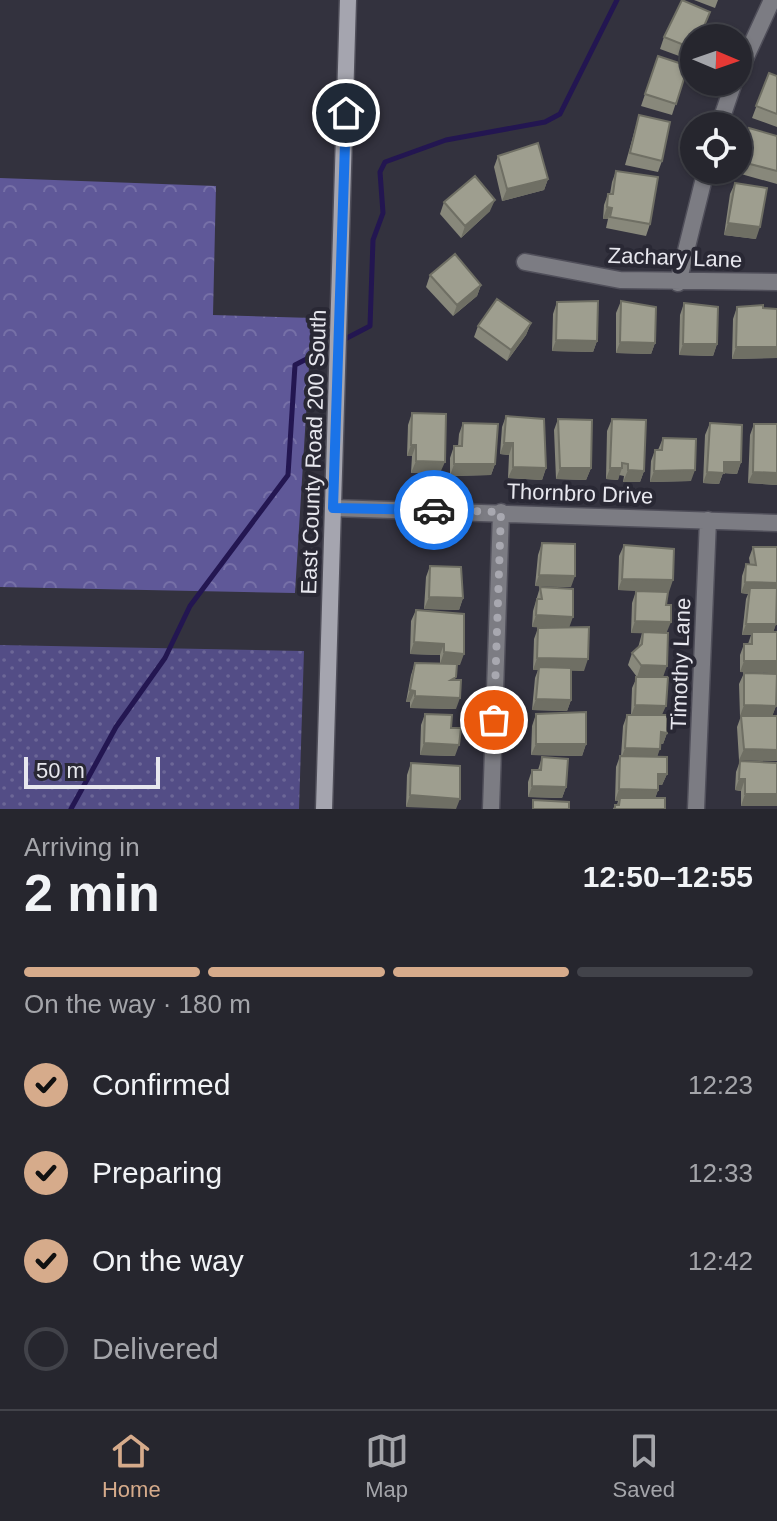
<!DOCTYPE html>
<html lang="en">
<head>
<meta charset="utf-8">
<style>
  :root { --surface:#26262e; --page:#32323a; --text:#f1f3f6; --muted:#a4a5aa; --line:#42434a; --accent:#d6ab8b }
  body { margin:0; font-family:Helvetica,sans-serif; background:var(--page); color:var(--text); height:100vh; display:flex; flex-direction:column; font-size:30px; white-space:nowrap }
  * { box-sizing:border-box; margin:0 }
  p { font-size:26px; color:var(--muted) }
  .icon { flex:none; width:44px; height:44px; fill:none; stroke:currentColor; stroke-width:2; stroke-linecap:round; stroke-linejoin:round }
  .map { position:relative; height:809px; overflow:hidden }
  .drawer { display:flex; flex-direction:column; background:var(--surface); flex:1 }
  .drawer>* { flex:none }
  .needle { width:52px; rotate:92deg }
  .controls { position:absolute; left:680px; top:24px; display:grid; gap:16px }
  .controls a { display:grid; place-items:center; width:72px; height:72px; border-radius:50%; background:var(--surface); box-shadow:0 2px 6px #0004,0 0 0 2px var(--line); font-size:40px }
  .scale { position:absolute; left:24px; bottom:20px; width:136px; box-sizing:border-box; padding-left:8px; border:4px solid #e7e7ee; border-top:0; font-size:22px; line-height:28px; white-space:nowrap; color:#e7e7ee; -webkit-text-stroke:6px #292834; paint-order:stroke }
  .pin { position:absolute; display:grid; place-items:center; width:68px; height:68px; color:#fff; margin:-34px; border:4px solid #fff; border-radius:50%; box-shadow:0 2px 8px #0007 }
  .courier { position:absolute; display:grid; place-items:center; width:80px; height:80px; margin:-40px; border:6px solid #1a73e8; border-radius:50%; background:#fff; color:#222; box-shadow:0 2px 10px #0007 }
  .head em { font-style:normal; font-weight:700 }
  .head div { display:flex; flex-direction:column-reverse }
  .head { display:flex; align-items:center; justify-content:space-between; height:136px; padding:0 24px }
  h1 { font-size:52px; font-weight:700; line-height:60px }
  .bar { display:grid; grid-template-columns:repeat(4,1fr); gap:12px 8px; align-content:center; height:96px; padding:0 24px }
  .bar i { height:10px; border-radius:6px; background:var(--line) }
  .bar .active { background:var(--accent) }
  .bar p { grid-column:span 4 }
  ol { padding:0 24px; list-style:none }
  li { display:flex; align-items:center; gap:24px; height:88px }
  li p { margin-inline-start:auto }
  li .icon { padding:8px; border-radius:50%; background:var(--accent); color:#111; stroke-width:4 }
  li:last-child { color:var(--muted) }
  li i { width:44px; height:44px; border:4px solid var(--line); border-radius:50% }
  .tab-bar { display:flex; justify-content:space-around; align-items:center; height:112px; border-top:2px solid var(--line); background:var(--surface); font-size:22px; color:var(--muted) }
  .tab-bar a { display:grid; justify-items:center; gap:4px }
  .tab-bar .active { color:var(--accent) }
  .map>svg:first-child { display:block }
  .grass { fill:url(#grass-dots) }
  .forest { fill:url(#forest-crowns) }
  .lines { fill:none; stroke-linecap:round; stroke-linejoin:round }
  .stream { stroke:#231651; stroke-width:5 }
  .street-casing { stroke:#504f5a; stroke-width:19 }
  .secondary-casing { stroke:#504f5a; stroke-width:19 }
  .street { stroke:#7c7c83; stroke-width:16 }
  .secondary { stroke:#a5a5af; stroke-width:16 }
  .wall { fill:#88887b }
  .shaded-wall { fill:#6f6f64 }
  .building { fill:#9e9e8f; stroke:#6f6f64; stroke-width:2 }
  .done { stroke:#a8a8b0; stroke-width:8; stroke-dasharray:0 14.4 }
  .route { stroke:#1a73e8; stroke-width:10 }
  .labels { text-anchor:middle; stroke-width:8; stroke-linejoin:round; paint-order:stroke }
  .street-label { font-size:22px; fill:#e7e7ee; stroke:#292834 }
</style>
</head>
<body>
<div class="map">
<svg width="777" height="809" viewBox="0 0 777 809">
  <defs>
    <pattern id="grass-dots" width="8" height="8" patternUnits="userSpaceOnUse" patternTransform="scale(2)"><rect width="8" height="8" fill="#534d86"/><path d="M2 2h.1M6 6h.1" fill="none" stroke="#6c6797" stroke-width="1.8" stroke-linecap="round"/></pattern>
    <pattern id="forest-crowns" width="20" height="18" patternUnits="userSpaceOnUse" patternTransform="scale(2)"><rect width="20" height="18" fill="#5f5898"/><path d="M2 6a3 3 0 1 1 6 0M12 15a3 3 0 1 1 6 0" fill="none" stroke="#7670a7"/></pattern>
  </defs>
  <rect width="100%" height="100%" fill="#33323e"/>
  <path class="grass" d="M0,645l304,6 -5,158h-299z"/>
  <path class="forest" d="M0,178l216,8 -3,129 99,3 -17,275 -295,-6z"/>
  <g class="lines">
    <path class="stream" d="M71,809l45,-82 49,-69 25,-52 98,-131 7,-110 75,-39 3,-86 10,-27 -3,-41 5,-10 61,-22 99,-18 15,-8 57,-114"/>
    <defs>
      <path id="street" d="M738,74l34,-74
        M719,126l15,-44
        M525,262l95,18 157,2
        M678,283l28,-113
        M333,508l444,15
        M491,809l10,-297
        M696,809l12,-289"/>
      <path id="secondary" d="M324,809l24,-809"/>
    </defs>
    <use href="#street" class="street-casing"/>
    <use href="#secondary" class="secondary-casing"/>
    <use href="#street" class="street"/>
    <use href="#secondary" class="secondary"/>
  </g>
  <path class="wall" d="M694,0h24l-3,8z
    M710,12l-10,26h-6v13l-4,9 -30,-11 4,-12z
    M658,56l30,10 -16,49 -31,-9z
    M769,73l8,3v51l-25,-9z
    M639,115l23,46 -4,11 -33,-7z
    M749,128l28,8v48l-36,-10 4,-15 -5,-2z
    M498,156l50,23 -4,11 -42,11 -8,-34z
    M616,171l34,53 -4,12 -40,-8 2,-9h-5l1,-14 4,-11h2l2,-12z
    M735,183l21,56 -32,-4 6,-41z
    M444,202l46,9 -29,27 -21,-24z
    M430,275l51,10 -4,11 -24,20 -27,-29z
    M621,301l34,42 -4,11 -35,-1v-40z
    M557,302l40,39 -4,11 -41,-1 1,-37z
    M684,303l33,41 -4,12 -34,-1 1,-40z
    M737,307l26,1 14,50 -45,1 1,-40z
    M531,323l-5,12 -19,26 -33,-24 4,-11z
    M412,413l28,60h-29l1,-17h-5l1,-31z
    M506,416l40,52 -4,12 -34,-2 1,-23 -9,-1 2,-27z
    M558,419l33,49 -5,12 -30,-1 -2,-49z
    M612,419l32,52 -4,11h-17l1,-6 -5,-1 -1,5 -12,-1 1,-48z
    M463,423l32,41 -4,11 -41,1v-18l4,-12h4l1,-12z
    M710,423l31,39 -4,12 -14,-1 -4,11 -16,-1 2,-48z
    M754,424h23v61l-29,-2 2,-48z
    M663,438l28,43 -41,1 1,-21 4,-11h3z
    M542,543l29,44 -36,-1 3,-31z
    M624,545l45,47 -51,-2 1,-34z
    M753,547l23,77 -3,8h4v41l-37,-1v-17l4,-11h4l3,-9h-9l4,-36 2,-5 -7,-1 1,-17 4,-12h4l-1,-6z
    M430,566l33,32 -4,12 -35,-1 2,-32z
    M540,587l29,40 15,44 -13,-1v30l-4,11 -35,-1 3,-32 3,-8h-5l1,-31 4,-11h15l-21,-1 1,-16z
    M636,591l30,14 1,28 -4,44 -1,38 5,18 -4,11h-3l-3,13 10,17 -5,11h-4v5l-3,8 10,11h-52l2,-4h2l1,-4h-3l1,-34 4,-11h1l2,-30 4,-11h4l1,-27 5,-11 -9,-12 4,-12 6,-5 4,-15h-11l1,-30z
    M416,610l44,55h-4l-1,15 1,29 -46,-1v-6h-4l5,-27 4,-12 25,1v-9l-30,-1 1,-33z
    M744,673l32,33 -4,10h5v45l-38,-1 -2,-33 4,-11h-1l-1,-32z
    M425,714l26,14 4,28 -35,-1 1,-30z
    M536,714l50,30 -4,12 -51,-1 1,-29z
    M542,757l24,30 -4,11 -34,-1v-15l4,-12h6z
    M740,761l37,2v43h-36v-15l-6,-1 1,-18z
    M411,763l49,3 -54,41 1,-32z"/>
  <path class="shaded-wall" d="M548,179l-4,11 -42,11 5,-12z
    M495,200l-5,11 -29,27 4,-12z
    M607,207l5,1 -4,11h-5z
    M728,223l32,4 -4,12 -32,-4z
    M481,285l-4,11 -24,20 4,-11z
    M531,323l-5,12 -19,26 4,-11z
    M556,340l41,1 -4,11 -41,-1z
    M620,342l35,1 -4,11 -35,-1z
    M683,344h34l-4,12 -34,-1z
    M736,347h41v11l-45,1z
    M504,443h9l-4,12 -9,-1z
    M411,445h5l-4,11h-5z
    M416,461l29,1 -5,11h-29z
    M724,462h17l-4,12 -14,-1 -4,11 -16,-1 4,-11z
    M454,464h41l-4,11 -41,1z
    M513,467l33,1 -4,12 -34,-2z
    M560,468h31l-5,12 -30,-1z
    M610,468h12l-4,12 -12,-1z
    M628,470l16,1 -4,11h-17z
    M695,470l-4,11 -41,1 4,-11z
    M753,472l24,1v12l-29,-2z
    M539,575l36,1 -4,11 -36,-1z
    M622,579l51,1 -4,12 -51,-2z
    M745,582l32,1v11l-27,-6 -2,6 -7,-1z
    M429,597l34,1 -4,12 -35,-1z
    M536,615l37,2 -4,11 -37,-1z
    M635,621l36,1 -5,12 -35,-1z
    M746,624h30l-4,12 -20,-4 -1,3h-9z
    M414,642l30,2 -4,11 -30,-1z
    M444,652l20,2 -4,11 -20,-1z
    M537,658l51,1 -4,12 -51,-1z
    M744,661h33v12l-37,-1z
    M641,665l26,1 -4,11h-26z
    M410,690l5,1 -5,11h-4z
    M415,696l45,2 -4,11 -46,-1z
    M536,699l35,1 -4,11 -35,-1z
    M635,705l31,1 -5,11 -30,-1z
    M744,705l32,1 -4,11 -32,-1z
    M661,732l6,1 -4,11h-6z
    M424,743l35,2 -4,11 -35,-1z
    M536,744h50l-4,12 -51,-1z
    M625,748l35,1 -4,11 -35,-1z
    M744,749l33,1v11l-38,-1z
    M658,774h9l-5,11h-8z
    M739,779h6l-4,12 -6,-1z
    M532,786l34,1 -4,11 -34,-1z
    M619,789l39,1 -4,12 -34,-4 -2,3h-3z
    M745,794h32v12h-36z
    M410,795l50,4 -4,10 -50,-2z"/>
  <path class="building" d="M682,0l28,12 -11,26h-5v11l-30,-12z
    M658,56l30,10 -12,38 -31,-10z
    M769,73l8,3v38l-21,-8z
    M639,115l31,7 -8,39 -32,-8z
    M749,128l28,8v35l-31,-8 3,-15 -5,-3z
    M538,143l10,36 -41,10 -9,-33z
    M616,171l42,6 -8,47 -40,-7 2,-9 -5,-1 1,-13h5z
    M475,176l20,24 -30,26 -21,-24z
    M735,183l32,5 -7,39 -32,-4z
    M455,254l26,31 -24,20 -27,-30z
    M497,299l34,24 -20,27 -33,-24z
    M598,301l-1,40 -41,-1 1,-38z
    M621,301l35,6 -1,36 -35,-1z
    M684,303l34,4 -1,37h-34z
    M763,305v3l14,1v38h-41l1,-40z
    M412,413l34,1 -1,48 -29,-1v-16h-5z
    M506,416l38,3 2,49 -33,-1v-24h-9z
    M558,419l34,1 -1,48h-31z
    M612,419l34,1 -2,51 -16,-1v-6l-6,-1v5h-12z
    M463,423l35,1 -3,40h-41v-18h8z
    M710,423l32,2 -1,37h-17v11l-17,-1z
    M754,424h23v49l-24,-1z
    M663,438l33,1 -1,31 -41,1 1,-21h7z
    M542,543l33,1v32l-36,-1z
    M624,545l50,4 -1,31 -51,-1z
    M753,547h24v36l-32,-1 1,-18 10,1z
    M430,566l31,1 2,31 -34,-1z
    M540,587l33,2v28l-37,-2 1,-16h5z
    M750,588h27l-1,36h-30z
    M636,591l32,1 -2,13h5v17l-36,-1z
    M416,610l48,4v40l-20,-2v-8l-30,-2z
    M589,627l-1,32 -51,-1 1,-30z
    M643,632l25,1 -1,33 -26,-1 -9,-12 10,-9z
    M752,632h25v29h-33v-17h8z
    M415,663l42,1 -1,13 -5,3h10l-1,18 -45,-2v-5l-5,-1z
    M539,667l32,1v32l-35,-1z
    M744,673l33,1 -1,32 -32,-1z
    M636,677h32l-2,29 -31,-1z
    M586,712v32h-50v-30z
    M425,714l27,1 -1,13h10l-2,17 -35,-2z
    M627,715h40v18l-6,-1 -1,17 -35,-1z
    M741,716h36v34l-33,-1z
    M620,756l47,1v17h-9v16l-39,-1z
    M542,757l26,2 -2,28 -34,-1v-16h9z
    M740,761l37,2v31h-32v-15h-6z
    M411,763l49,3v33l-50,-4z
    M620,798h45v11h-50v-4h4z
    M533,800l36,2v7h-36z"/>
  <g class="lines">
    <path class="done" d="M434,510l67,2 -7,208"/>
    <path class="route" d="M346,113l-13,395 101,2"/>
  </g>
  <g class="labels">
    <g class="street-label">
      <text transform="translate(675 257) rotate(2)" y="8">Zachary Lane</text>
      <text transform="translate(313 452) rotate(-88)" y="8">East County Road 200 South</text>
      <text transform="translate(580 493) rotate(2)" y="8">Thornbro Drive</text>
      <text transform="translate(680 664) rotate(-88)" y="8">Timothy Lane</text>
    </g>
  </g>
</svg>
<div class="controls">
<a><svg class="needle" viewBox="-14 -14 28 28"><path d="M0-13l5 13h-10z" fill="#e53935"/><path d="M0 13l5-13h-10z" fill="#a4a5aa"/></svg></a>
<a><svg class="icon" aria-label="locate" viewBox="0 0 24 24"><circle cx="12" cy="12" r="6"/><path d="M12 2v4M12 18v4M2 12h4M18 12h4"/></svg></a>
</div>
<div class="scale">50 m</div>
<div class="pin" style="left:494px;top:720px;background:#ea580c"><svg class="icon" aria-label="bag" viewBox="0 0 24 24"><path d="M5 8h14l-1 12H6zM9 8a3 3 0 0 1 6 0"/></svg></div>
<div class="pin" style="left:346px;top:113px;background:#1f2937"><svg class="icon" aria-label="home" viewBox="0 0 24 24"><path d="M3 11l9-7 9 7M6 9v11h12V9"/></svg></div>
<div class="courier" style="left:434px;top:510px"><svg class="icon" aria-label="car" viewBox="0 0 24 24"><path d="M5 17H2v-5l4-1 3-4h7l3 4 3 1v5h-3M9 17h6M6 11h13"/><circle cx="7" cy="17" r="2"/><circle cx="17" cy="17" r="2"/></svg></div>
</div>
<section class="drawer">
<div class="head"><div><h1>2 min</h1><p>Arriving in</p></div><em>12:50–12:55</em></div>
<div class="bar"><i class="active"></i><i class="active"></i><i class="active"></i><i></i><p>On the way · 180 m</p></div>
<ol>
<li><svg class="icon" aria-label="check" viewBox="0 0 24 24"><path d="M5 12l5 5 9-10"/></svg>Confirmed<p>12:23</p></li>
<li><svg class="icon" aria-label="check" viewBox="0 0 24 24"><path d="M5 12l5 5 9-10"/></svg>Preparing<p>12:33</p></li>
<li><svg class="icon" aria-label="check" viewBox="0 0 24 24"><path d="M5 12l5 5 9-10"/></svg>On the way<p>12:42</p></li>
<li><i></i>Delivered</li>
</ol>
</section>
<nav class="tab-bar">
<a class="active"><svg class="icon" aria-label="home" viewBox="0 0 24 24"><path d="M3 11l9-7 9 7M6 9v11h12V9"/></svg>Home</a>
<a><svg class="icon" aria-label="map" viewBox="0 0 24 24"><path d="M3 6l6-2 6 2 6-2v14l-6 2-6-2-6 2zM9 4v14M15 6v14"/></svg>Map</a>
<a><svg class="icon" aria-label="saved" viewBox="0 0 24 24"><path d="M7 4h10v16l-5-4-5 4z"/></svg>Saved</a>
</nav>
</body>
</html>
